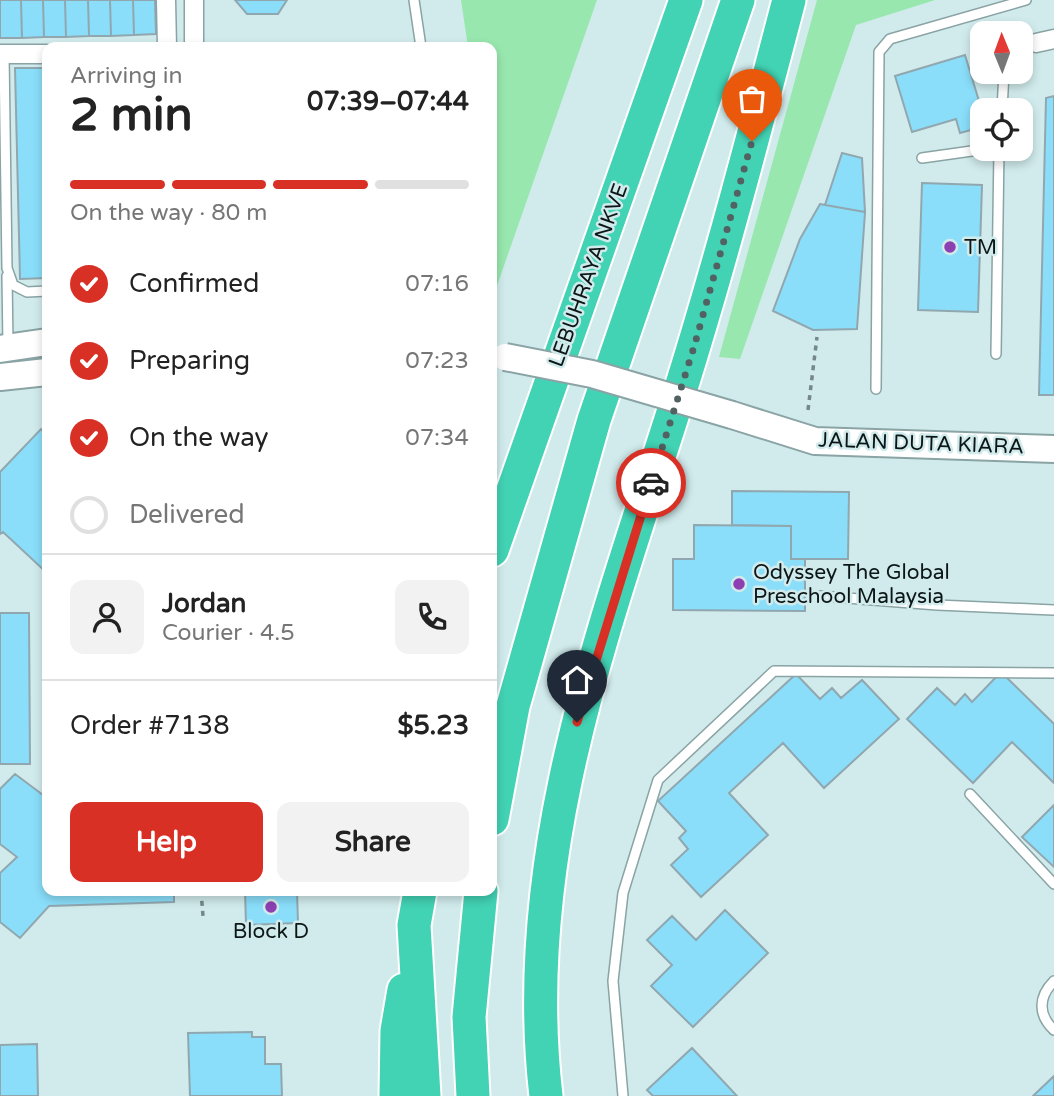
<!DOCTYPE html>
<html lang="en">
<head>
<meta charset="utf-8">
<style>
  :root { --surface:#fff; --page:#f2f2f2; --text:#222; --muted:#767676; --line:#e0e0e0; --accent:#d93025 }
  body { margin:0; font-family:"Varela Round",sans-serif; background:var(--page); color:var(--text); height:100vh; display:flex; flex-direction:column; font-size:26px; white-space:nowrap }
  * { box-sizing:border-box; margin:0 }
  p { font-size:23px; color:var(--muted) }
  .icon { flex:none; width:38px; height:38px; fill:none; stroke:currentColor; stroke-width:2; stroke-linecap:round; stroke-linejoin:round }
  .map { position:relative; flex:1; overflow:hidden }
  .details { position:absolute; left:42px; top:42px; width:455px; height:854px; display:flex; flex-direction:column; background:var(--surface); border-radius:14px; box-shadow:0 4px 10px #0003 }
  .details>* { flex:none }
  .needle { width:46px; rotate:359deg }
  .fabs { position:absolute; left:970px; top:21px; display:grid; gap:14px }
  .fabs a { display:grid; place-items:center; width:63px; height:63px; border-radius:14px; background:var(--surface); box-shadow:0 4px 10px #0003; font-size:35px }
  .pin { position:absolute; display:grid; place-items:center; width:60px; height:60px; color:#fff; margin:-72px -30px; border-radius:50% 50% 50% 0; rotate:-45deg; box-shadow:0 0 7px #0007 }
  .pin .icon { rotate:45deg }
  .courier { position:absolute; display:grid; place-items:center; width:70px; height:70px; margin:-35px; border:5px solid #d93025; border-radius:50%; background:#fff; color:#222; box-shadow:0 2px 9px #0007 }
  .overview em { font-style:normal; font-weight:700 }
  .overview div { display:flex; flex-direction:column-reverse }
  .overview { display:flex; align-items:center; justify-content:space-between; height:119px; padding:0 28px }
  h1 { font-size:46px; font-weight:700; line-height:52px }
  .bar { display:grid; grid-template-columns:repeat(4,1fr); gap:10px 7px; align-content:center; height:84px; padding:0 28px }
  .bar i { height:9px; border-radius:5px; background:var(--line) }
  .bar .active { background:var(--accent) }
  .bar p { grid-column:span 4 }
  .line { display:flex; align-items:center; gap:18px; padding:0 28px; border-top:2px solid var(--line) }
  .line div { flex:1 }
  .round { display:grid; place-items:center; flex:none; width:74px; height:74px; border-radius:14px; background:var(--page) }
  ol { padding:0 28px; list-style:none }
  li { display:flex; align-items:center; gap:21px; height:77px }
  li p { margin-inline-start:auto }
  li .icon { padding:7px; border-radius:50%; background:var(--accent); color:#fff; stroke-width:4 }
  li:last-child { color:var(--muted) }
  li i { width:38px; height:38px; border:4px solid var(--line); border-radius:50% }
  .button { display:flex; gap:14px; margin-top:auto; padding:14px 28px }
  .button a { flex:1; height:80px; border-radius:14px; background:var(--accent); color:#fff; font-size:28px; font-weight:700; line-height:80px; text-align:center }
  .button a+a { background:var(--page); color:var(--text) }
  .map>svg:first-child { display:block }
  .green { fill:#98e7ae }
  .building { fill:#8adefa; stroke:#91a7af; stroke-width:2 }
  .lines { fill:none; stroke-linecap:round; stroke-linejoin:round }
  .lane-casing { stroke:#8aa3a4; stroke-width:12 }
  .street-casing { stroke:#8aa3a4; stroke-width:21 }
  .secondary-casing { stroke:#8aa3a4; stroke-width:30 }
  .highway-casing { stroke:#fff; stroke-width:37 }
  .path { stroke:#758788; stroke-width:3.5; stroke-dasharray:5 5; stroke-linecap:butt }
  .lane { stroke:#fff; stroke-width:9 }
  .street { stroke:#fff; stroke-width:18 }
  .secondary { stroke:#fff; stroke-width:26 }
  .highway { stroke:#42d2b4; stroke-width:33 }
  .secondary-bridge-casing { stroke:#8aa3a4; stroke-width:30; stroke-linecap:butt }
  .secondary-bridge { stroke:#fff; stroke-width:26 }
  .done { stroke:#526162; stroke-width:7; stroke-dasharray:0 12.6 }
  .route { stroke:#d93025; stroke-width:9 }
  .poi-dot { fill:#8c40b1; stroke:#d1ebec; stroke-width:2.5 }
  .labels { text-anchor:middle; stroke-width:5; stroke-linejoin:round; paint-order:stroke }
  .poi-label { font-size:21px; fill:#0d1617; stroke:#d1ebec; text-anchor:start }
  .street-label { font-size:21px; fill:#0d1617; stroke:#d1ebec }
</style>
</head>
<body>
<div class="map">
<svg width="1054" height="1096" viewBox="0 0 1054 1096">
  <rect width="100%" height="100%" fill="#d1ebec"/>
  <path class="green" d="M461,0h136l-105,300v-253h-24z
    M817,0h118l-79,25 -116,334 -21,-2z"/>
  <path class="building" d="M0,0h21l1,38h-22z
    M21,0h22l1,37 -22,1z
    M43,0h22l1,37h-22z
    M65,0h23l1,36 -23,1z
    M88,0h22l1,36h-22z
    M110,0h23l1,35 -23,1z
    M133,0h22l1,34 -22,1z
    M235,0h52l-9,14h-31z
    M965,55l17,56v16l-22,6 -4,-14 -44,13 -17,-56z
    M15,68h32v210l-27,1z
    M1054,96v299h-15l7,-297z
    M842,153l20,5 3,54 -40,-7z
    M922,183l60,2 -4,127 -60,-2z
    M820,204l45,8 -8,117 -44,1 -40,-19 27,-72z
    M41,429l6,5v139l-44,-41 -3,2v-62z
    M732,491l117,1 -1,67h-57v-33l-59,-1z
    M694,525l97,1v33h14v52l-132,-1v-51h21z
    M0,613h29l1,151h-30z
    M1001,672l53,52v59l-42,-41 -39,41 -66,-64 30,-31 18,17 10,-11 7,8z
    M796,674l24,25 12,-11 9,10 21,-18 37,39 -75,69 -41,-45 -54,50 39,42 -67,62 -30,-32 17,-16 -9,-11 7,-7 -28,-30z
    M15,774l32,24v93h127v11l-125,4 -29,32 -20,-16v-49l17,-16 -17,-13v-55z
    M1054,805v62l-32,-30z
    M245,891h52l1,32 -52,2z
    M725,910l43,43 -75,74 -42,-41 21,-21 -25,-25 25,-24 24,24z
    M252,1032v5h13v27h16l1,32h-92l-2,-63z
    M37,1044l1,52h-38v-51z
    M692,1048l45,48h-84l-6,-6z
    M1054,1076v20h-21z"/>
  <g class="lines">
    <defs>
      <path id="lane" d="M414,0l7,47
        M1020,48l16,-5
        M4,54l3,214 6,17 14,7 20,-1
        M1002,110l2,-38
        M922,158l64,-9
        M7,276l1,70
        M996,354l3,-205
        M876,389l3,-337 11,-13 136,-39
        M821,596l116,9 117,5
        M970,794l84,90
        M1054,981c-16,16 -16,34 0,49
        M623,1096l-10,-115 10,-88 35,-113 116,-109 280,2"/>
      <path id="street" d="M166,0l1,47
        M194,0v47
        M1036,43l18,-4
        M0,54h47"/>
      <path id="secondary" d="M0,349l47,-7
        M0,377l47,-5
        M732,415l83,26 239,8"/>
      <path id="highway" d="M492,550l194,-550
        M492,819l21,-113 81,-286 144,-420
        M420,891l-6,34 10,171
        M396,1096l1,-65 7,-41
        M473,1096l-4,-79 12,-126
        M546,1096c-29,-246 62,-477 135,-708 40,-128 74,-258 108,-388"/>
    </defs>
    <use href="#lane" class="lane-casing"/>
    <use href="#street" class="street-casing"/>
    <use href="#secondary" class="secondary-casing"/>
    <use href="#highway" class="highway-casing"/>
    <path class="path" d="M808,410l9,-73
      M201,891l2,25"/>
    <use href="#lane" class="lane"/>
    <use href="#street" class="street"/>
    <use href="#secondary" class="secondary"/>
    <use href="#highway" class="highway"/>
    <defs>
      <path id="secondary-bridge" d="M505,357l87,17 140,41"/>
    </defs>
    <use href="#secondary-bridge" class="secondary-bridge-casing"/>
    <use href="#secondary-bridge" class="secondary-bridge"/>
  </g>
  <g class="lines">
    <path class="done" d="M651,483l43,-136 58,-206"/>
    <path class="route" d="M577,722l74,-239"/>
  </g>
  <g class="poi-dot">
    <circle cx="950" cy="247" r="7"/>
    <circle cx="739" cy="584" r="7"/>
    <circle cx="271" cy="907" r="7"/>
  </g>
  <g class="labels">
    <g class="poi-label">
      <text x="964" y="254">TM</text>
      <text x="753" y="579">Odyssey The Global<tspan x="753" dy="24">Preschool Malaysia</tspan></text>
      <text x="271" y="938" text-anchor="middle">Block D</text>
    </g>
    <g class="street-label">
      <text transform="translate(588 275) rotate(-70)" y="7">LEBUHRAYA NKVE</text>
      <text transform="translate(921 443) rotate(2)" y="7">JALAN DUTA KIARA</text>
    </g>
  </g>
</svg>
<div class="fabs">
<a><svg class="needle" viewBox="-14 -14 28 28"><path d="M0-13l5 13h-10z" fill="#e53935"/><path d="M0 13l5-13h-10z" fill="#767676"/></svg></a>
<a><svg class="icon" aria-label="locate" viewBox="0 0 24 24"><circle cx="12" cy="12" r="6"/><path d="M12 2v4M12 18v4M2 12h4M18 12h4"/></svg></a>
</div>
<div class="pin" style="left:752px;top:141px;background:#ea580c"><svg class="icon" aria-label="bag" viewBox="0 0 24 24"><path d="M5 8h14l-1 12H6zM9 8a3 3 0 0 1 6 0"/></svg></div>
<div class="pin" style="left:577px;top:722px;background:#1f2937"><svg class="icon" aria-label="home" viewBox="0 0 24 24"><path d="M3 11l9-7 9 7M6 9v11h12V9"/></svg></div>
<div class="courier" style="left:651px;top:483px"><svg class="icon" aria-label="car" viewBox="0 0 24 24"><path d="M5 17H2v-5l4-1 3-4h7l3 4 3 1v5h-3M9 17h6M6 11h13"/><circle cx="7" cy="17" r="2"/><circle cx="17" cy="17" r="2"/></svg></div>
<section class="details">
<div class="overview"><div><h1>2 min</h1><p>Arriving in</p></div><em>07:39–07:44</em></div>
<div class="bar"><i class="active"></i><i class="active"></i><i class="active"></i><i></i><p>On the way · 80 m</p></div>
<ol>
<li><svg class="icon" aria-label="check" viewBox="0 0 24 24"><path d="M5 12l5 5 9-10"/></svg>Confirmed<p>07:16</p></li>
<li><svg class="icon" aria-label="check" viewBox="0 0 24 24"><path d="M5 12l5 5 9-10"/></svg>Preparing<p>07:23</p></li>
<li><svg class="icon" aria-label="check" viewBox="0 0 24 24"><path d="M5 12l5 5 9-10"/></svg>On the way<p>07:34</p></li>
<li><i></i>Delivered</li>
</ol>
<div class="line" style="height:126px"><a class="round"><svg class="icon" aria-label="person" viewBox="0 0 24 24"><circle cx="12" cy="8" r="4"/><path d="M4 21q1-7 8-7t8 7"/></svg></a><div><b>Jordan</b><p>Courier · 4.5</p></div><a class="round"><svg class="icon" aria-label="phone" viewBox="0 0 24 24"><path d="M5 4h4l2 5-3 2q2 4 5 5l2-3 5 2v4C11 20 4 13 5 4z"/></svg></a></div>
<div class="line" style="height:91px"><div>Order #7138</div><b>$5.23</b></div>
<div class="button"><a>Help</a><a>Share</a></div>
</section>
</div>
</body>
</html>
